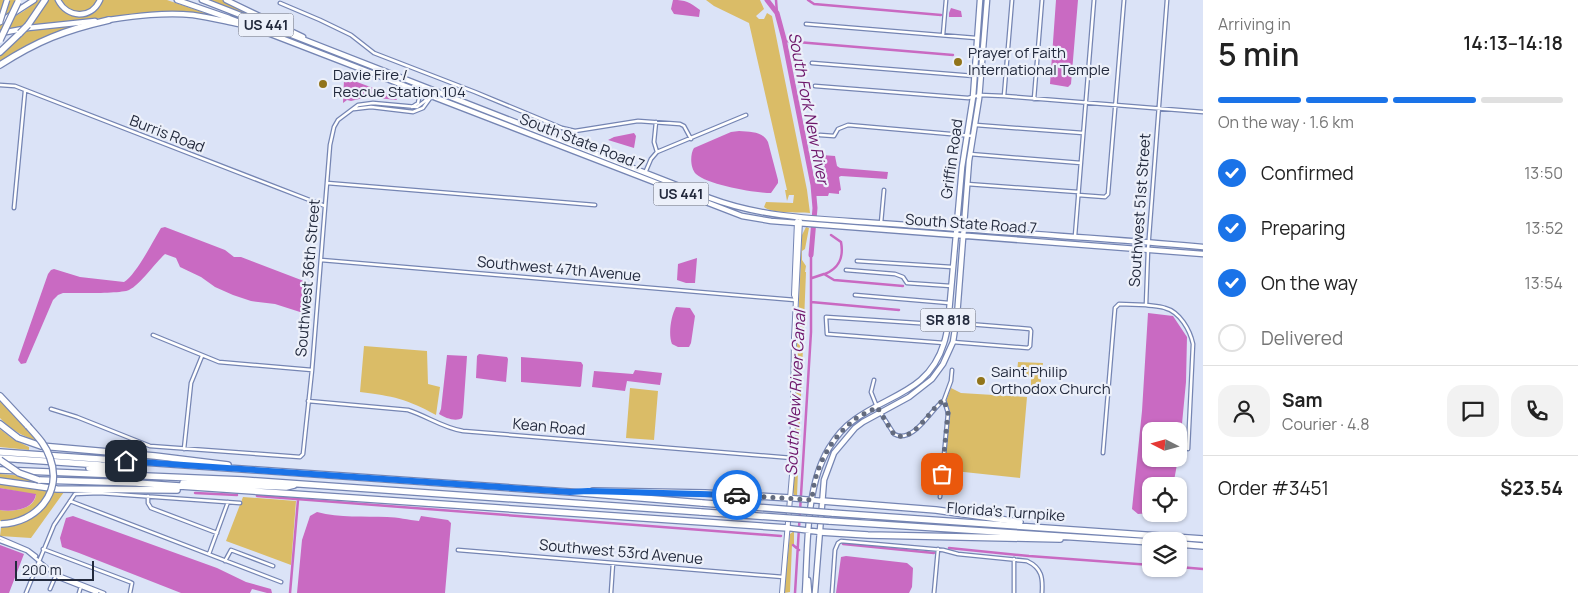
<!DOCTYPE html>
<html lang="en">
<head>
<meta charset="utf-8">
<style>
  :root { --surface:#fff; --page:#f2f2f2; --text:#222; --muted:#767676; --line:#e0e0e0; --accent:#1a73e8 }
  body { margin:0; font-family:Manrope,sans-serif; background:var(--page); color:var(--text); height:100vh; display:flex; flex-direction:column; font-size:19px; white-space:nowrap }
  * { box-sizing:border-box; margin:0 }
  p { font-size:16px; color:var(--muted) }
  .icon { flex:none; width:28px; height:28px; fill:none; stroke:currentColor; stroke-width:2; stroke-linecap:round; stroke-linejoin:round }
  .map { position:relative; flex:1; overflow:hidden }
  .panel { display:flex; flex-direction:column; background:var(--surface); width:375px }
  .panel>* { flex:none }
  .needle { width:32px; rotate:276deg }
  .controls { position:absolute; left:1142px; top:422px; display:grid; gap:10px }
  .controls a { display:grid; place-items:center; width:45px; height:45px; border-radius:10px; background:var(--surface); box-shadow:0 1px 4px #0004; font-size:25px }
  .scale { position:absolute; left:15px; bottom:12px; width:79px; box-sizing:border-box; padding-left:5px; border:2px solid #232a3d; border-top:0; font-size:14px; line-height:18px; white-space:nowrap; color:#232a3d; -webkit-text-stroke:4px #ecf0fa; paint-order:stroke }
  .pin { position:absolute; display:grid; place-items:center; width:42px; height:42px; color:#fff; margin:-21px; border-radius:10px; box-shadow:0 2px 8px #0006 }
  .courier { position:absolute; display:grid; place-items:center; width:50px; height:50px; margin:-25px; border:4px solid #1a73e8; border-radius:50%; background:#fff; color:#222; box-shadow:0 1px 6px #0007 }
  .head em { font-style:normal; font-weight:600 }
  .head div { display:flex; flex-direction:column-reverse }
  .head { display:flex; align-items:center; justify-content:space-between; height:85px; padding:0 15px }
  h1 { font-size:32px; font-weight:600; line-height:38px }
  .bar { display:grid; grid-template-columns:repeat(4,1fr); gap:8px 5px; align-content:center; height:60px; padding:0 15px }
  .bar i { height:6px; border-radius:4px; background:var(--line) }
  .bar .on { background:var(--accent) }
  .bar p { grid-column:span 4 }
  .line { display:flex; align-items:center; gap:12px; padding:0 15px; border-top:1px solid var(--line) }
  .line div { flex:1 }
  .round { display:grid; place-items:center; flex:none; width:52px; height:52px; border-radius:15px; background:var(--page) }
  ol { padding:0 15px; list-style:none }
  li { display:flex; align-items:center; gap:15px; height:55px }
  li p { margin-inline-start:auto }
  li .icon { padding:5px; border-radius:50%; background:var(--accent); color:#fff; stroke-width:4 }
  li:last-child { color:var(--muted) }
  li i { width:28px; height:28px; border:2px solid var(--line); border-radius:50% }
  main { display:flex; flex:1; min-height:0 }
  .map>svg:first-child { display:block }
  .green { fill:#dabc67 }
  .water { fill:#c96ac2 }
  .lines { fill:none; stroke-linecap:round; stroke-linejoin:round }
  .canal { stroke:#c96ac2; stroke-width:2.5 }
  .river { stroke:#c96ac2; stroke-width:5 }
  .street-casing { stroke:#7585b3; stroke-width:5 }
  .secondary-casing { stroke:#7585b3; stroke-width:6 }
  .primary-casing { stroke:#7585b3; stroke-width:7 }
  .highway-casing { stroke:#7585b3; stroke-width:8 }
  .street { stroke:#fff; stroke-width:2.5 }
  .secondary { stroke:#fff; stroke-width:4 }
  .primary { stroke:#fff; stroke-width:4.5 }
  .highway { stroke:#fff; stroke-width:5.5 }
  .primary-bridge-casing { stroke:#7585b3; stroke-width:7; stroke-linecap:butt }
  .highway-bridge-casing { stroke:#7585b3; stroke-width:8; stroke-linecap:butt }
  .primary-bridge { stroke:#fff; stroke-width:4.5 }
  .highway-bridge { stroke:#fff; stroke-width:5.5 }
  .done { stroke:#636b7e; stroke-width:5; stroke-dasharray:0 9 }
  .route { stroke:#1a73e8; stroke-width:6 }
  .poi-dot { fill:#91741a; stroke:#ecf0fa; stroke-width:2 }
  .labels { text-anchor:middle; stroke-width:4.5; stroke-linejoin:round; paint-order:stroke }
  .shield { fill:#ecf0fa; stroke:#5f6576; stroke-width:1 }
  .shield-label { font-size:14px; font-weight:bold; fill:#232a3d }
  .poi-label { font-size:15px; fill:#232a3d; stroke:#ecf0fa; text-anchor:start }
  .street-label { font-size:15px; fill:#232a3d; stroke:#ecf0fa }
  .water-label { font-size:16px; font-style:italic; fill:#6d156a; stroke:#ecf0fa }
</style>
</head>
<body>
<main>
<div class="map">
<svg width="1203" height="593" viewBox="0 0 1203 593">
  <rect width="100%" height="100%" fill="#dbe3f7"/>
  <path class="green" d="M0,0h16l-5,13 -11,5z
    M38,0h18c6,13 15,16 28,15l17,-15h66l50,17c-50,-6 -98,-1 -149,5 -22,3 -46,4 -68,9v-6l24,-14z
    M59,0h39c-9,13 -12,12 -27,12z
    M209,0h13l40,19 -1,2z
    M706,0h54l4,9 -8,7 3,3h5l3,-6 5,3 35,174 3,23c-12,-1 -38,1 -46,-6l2,-5 27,1 1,-8h-5l-2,6 -2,-11h2l-38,-167 -35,-17z
    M83,24l-32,11 -51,29v-9l24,-24z
    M806,227l3,1 -4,21 -3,2v9l4,6 -1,6h1l-9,224 -3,-1 -1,-3 2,-101 7,-156z
    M364,346l63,5 1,33 12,3 -4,28c-29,-16 -43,-19 -76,-23z
    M1018,362l25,1 -4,33 -8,-1v-18l-11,-1 -3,-3z
    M630,388l28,3 -4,49 -28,-2z
    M951,388l10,5 66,4 -7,81 -75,-8 5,-59 -4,-10z
    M0,400l37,41c-15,-5 -27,-12 -37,-23z
    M0,429l13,10 16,8v3l-29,-3z
    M0,474l38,3 -2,9 -36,-6z
    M0,483l32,6 32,3 -33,46 -31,-2 2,-15h-2v-11c12,2 34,0 36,-15l-36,-7z
    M243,497l53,4 -5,64 -65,-24z
    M794,531v13l-2,1 -2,47 -6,1 6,-59z"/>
  <path class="water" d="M673,0c13,0 16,2 27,10l-1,7 -25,-3 -3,-5z
    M1056,0h22l-7,84 -3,3 -18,-3z
    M951,8l10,3 1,6h-13v-4z
    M346,78l49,18 2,4 -30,-3 -16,4 -4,-1 -4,3 1,-23z
    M739,131c12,1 23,0 29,11l10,38v3l-7,10c-16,0 -63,-8 -75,-19 -6,-6 -6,-20 -2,-26l37,-16z
    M634,133l2,3 -2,12 -26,-8 6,-3z
    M822,155l13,1 2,10 3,2 48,4 -1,7 -46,-3 -2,1 2,13 -2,1v3l-10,-1 -1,3h-14v-17l4,-2 7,5 2,-2z
    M165,227l60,23 9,7h7l68,26 2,3 -1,23 -3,3h-7l-25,-8 -24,-3 -18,-6 -18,-8 -14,-10 -21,-10 -4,-9 -11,-4c-10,9 -25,31 -36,36 -9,4 -53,3 -66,3l-5,2 -5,5 -27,63 -5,1 -3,-4 3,-9 27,-77 3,-4 3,-1 26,8 44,5c12,-7 29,-41 37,-54z
    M697,258l-2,25h-9l-9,-3 1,-16z
    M676,307l14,1 5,8 -4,27 -2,4h-11l-6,-3c-4,-10 -1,-28 4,-37z
    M1148,313l25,3 14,21 -1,45 -7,73v-24h-28v28h27l-5,27h-22v27l-13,1 -6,-5 10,-98z
    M479,354l28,3 1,2 -2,23 -30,-4 1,-22z
    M447,355l20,1 -4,58 -1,4c-6,4 -17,0 -23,-4l2,-5z
    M521,357l60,5 2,3 -2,21 -1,1 -59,-5z
    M635,370l27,3 -2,12 -33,-4 -2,10 -33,-4 2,-16 39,3z
    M0,488l36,6c-2,16 -24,18 -36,16z
    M317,512c23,6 47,4 70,5 11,0 21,3 32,4l2,-5 27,4 3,3 -6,70h-148l5,-53 8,-24z
    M73,516l144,52 29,14 25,7 1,4h-5l-15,-4 -2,4h-69l-102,-40 -17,-6 -2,-9 6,-20z
    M0,545l24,9 -15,39h-9z
    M846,556l61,7 6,5 -1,19 -3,6h-73l5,-36z"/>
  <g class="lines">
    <path class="canal" d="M776,0l1,13
      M808,0l6,4 127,11
      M785,41l168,14
      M825,274c14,-6 19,-16 16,-32l-10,-7
      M812,278l12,-4 10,6 69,6
      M811,302l88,8
      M195,493l42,2
      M257,496l524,40
      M843,544l91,9
      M793,545l6,5
      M949,548l80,8 122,9
      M1179,567l24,2
      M290,593l8,-93
      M795,593l16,-261v-77"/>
    <path class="river" d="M767,0l10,13 7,26 29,146 2,23 -4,47"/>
    <defs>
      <path id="street" d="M280,3l40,17 31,15 23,18 101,39 87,36 13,3 -3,14
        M806,24l170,14
        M943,35l3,-35
        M812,63l162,13
        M0,85l15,1 310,120
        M815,86l153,12 12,-3 24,1 199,16
        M1004,96l8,-96
        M1034,99l8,-99
        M412,107l6,-4 1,-5 -2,-7
        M354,109l17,-2 42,5 10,-4 8,-11
        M656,122l-2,20 3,10
        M976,125l107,8
        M575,131l63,-10 42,3 4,2 7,13
        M820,135l14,1 4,-7 10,-4 125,11
        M970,154l111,9
        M645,173l6,-14 6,-7 89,-37
        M327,183l268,22
        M967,184l111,8
        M1078,195l27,2 3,-3 16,-194
        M14,208l11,-117
        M881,223l3,-33
        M1075,236l19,-236
        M321,260l474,40
        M857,261l95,6
        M846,270l49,4 8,3 4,6 44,3
        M855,295l94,8
        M1146,305c6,1 13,1 19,3 15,4 25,22 28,36l-5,105
        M153,335l66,27 93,8
        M953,342l75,6 2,-2 1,-15 -1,-2 -74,-6
        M944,343l-117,-9 -1,-17 122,8
        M874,380l-3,12 6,15 17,27c19,11 37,-25 50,-34
        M308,401l100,9c19,6 35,18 55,21l329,27
        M51,409l26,8 73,29 150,11 3,-3 9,-84 18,-225 4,-18 4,-7 20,-15 15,-2 44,4 8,-6 7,-11
        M184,449l7,-66 11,-27
        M1103,453l12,-145 4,-4 27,1 2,-55 19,-250
        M148,496v7l3,5 66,25
        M940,497l8,-84 -4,-13 7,-19 1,-11
        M70,501l211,81
        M0,538l28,12 8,6
        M0,541l27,10 32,27 38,15
        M43,549l87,33 2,1 -2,10
        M458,550l325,27
        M209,554l19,-52
        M225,561l6,-11 42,16
        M58,575l46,18
        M50,589l6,-14
        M26,593l28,-68 21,-31 24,-1 141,10
        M79,593l2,-7
        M611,593l2,-30
        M832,593l3,-43 3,-7 3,-2 102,9 15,4 69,7c15,7 16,17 15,32
        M934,593l4,-44
        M1014,593v-34"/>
      <path id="secondary" d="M796,300l-2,-5 3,-74
        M782,593l10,-118 2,-137 6,-117"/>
      <path id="primary" d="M58,0c9,18 33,20 42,0
        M177,0l52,18 513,198 29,5 432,33
        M202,0l508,198c58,22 122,21 183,26 104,8 207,14 310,23
        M226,0l77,37
        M108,20c28,-4 57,-8 85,-5 15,2 31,6 46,9
        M0,22l34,-22
        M1,33l27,-5 67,-7
        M790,498l32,3
        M788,528l32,4
        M808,580l1,13
        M805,593c3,-45 0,-106 24,-145 6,-10 15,-21 25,-28 35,-26 75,-28 90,-77 2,-6 3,-12 4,-19l14,-157 11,-70 7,-97
        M815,593l9,-113 10,-27 21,-25 8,-6 46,-25 23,-18 11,-15 10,-22 4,-26 12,-155 10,-62 8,-99"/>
      <path id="highway" d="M28,25l17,-25
        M0,52l20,-19
        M0,65c37,-24 65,-35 109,-45
        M0,396l28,30
        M0,424l18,14 23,8 114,10 73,9
        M0,452l570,40 132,11
        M0,458l101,7 39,1
        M89,468l21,2
        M0,470l243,10 458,32
        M39,480l100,3
        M0,481l57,8 120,1
        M136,483l652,45
        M183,483l103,4 8,-2
        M593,491l112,2 85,5
        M822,501l114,9 84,12
        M832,513l371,26
        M829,521l322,21
        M820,532l48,3 192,4
        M1179,544l24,2"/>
    </defs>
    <use href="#street" class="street-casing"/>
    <use href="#secondary" class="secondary-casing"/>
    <use href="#primary" class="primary-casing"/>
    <use href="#highway" class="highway-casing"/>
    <use href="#street" class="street"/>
    <use href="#secondary" class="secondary"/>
    <use href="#primary" class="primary"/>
    <use href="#highway" class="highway"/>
    <defs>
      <path id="primary-bridge" d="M0,22l7,-22"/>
      <path id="highway-bridge" d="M20,33l8,-8
        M0,40l18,-38
        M0,460l19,13 20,7
        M702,503l130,10
        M701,512l128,9
        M1,524c35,-1 62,-31 49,-66 -4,-13 -13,-22 -22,-32"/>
    </defs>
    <use href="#primary-bridge" class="primary-bridge-casing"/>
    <use href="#highway-bridge" class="highway-bridge-casing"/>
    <use href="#primary-bridge" class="primary-bridge"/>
    <use href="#highway-bridge" class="highway-bridge"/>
  </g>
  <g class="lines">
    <path class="done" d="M737,495l75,5c2,-31 17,-60 41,-79 6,-6 16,-9 24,-14l18,29c22,4 33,-26 49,-36l4,13 -6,61"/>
    <path class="route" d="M126,461l444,31 18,-1 149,4"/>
  </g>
  <g class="poi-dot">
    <circle cx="958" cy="62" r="5"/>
    <circle cx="323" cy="84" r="5"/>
    <circle cx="981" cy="381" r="5"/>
  </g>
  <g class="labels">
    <g class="shield">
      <rect x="238.5" y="13.5" width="55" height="23" rx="4"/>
      <rect x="653.5" y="182.5" width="55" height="23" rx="4"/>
      <rect x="920.5" y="308.5" width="55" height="23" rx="4"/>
    </g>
    <g class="shield-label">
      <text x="266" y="30">US 441</text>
      <text x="681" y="199">US 441</text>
      <text x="948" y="325">SR 818</text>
    </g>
    <g class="poi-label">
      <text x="968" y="58">Prayer of Faith<tspan x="968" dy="17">International Temple</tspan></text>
      <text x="333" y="80">Davie Fire /<tspan x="333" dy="17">Rescue Station 104</tspan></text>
      <text x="991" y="377">Saint Philip<tspan x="991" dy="17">Orthodox Church</tspan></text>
    </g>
    <g class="street-label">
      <text transform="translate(167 134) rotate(21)" y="5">Burris Road</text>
      <text transform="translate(582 142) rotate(21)" y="5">South State Road 7</text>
      <text transform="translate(952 159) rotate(-82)" y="5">Griffin Road</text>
      <text transform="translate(1140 210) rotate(-86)" y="5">Southwest 51st Street</text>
      <text transform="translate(971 224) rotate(4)" y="5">South State Road 7</text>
      <text transform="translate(559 269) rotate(5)" y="5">Southwest 47th Avenue</text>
      <text transform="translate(308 278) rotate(-85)" y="5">Southwest 36th Street</text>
      <text transform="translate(549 427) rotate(5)" y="5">Kean Road</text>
      <text transform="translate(1006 512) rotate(4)" y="5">Florida's Turnpike</text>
      <text transform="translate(621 552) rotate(5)" y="5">Southwest 53rd Avenue</text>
    </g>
    <g class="water-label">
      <text transform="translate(809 108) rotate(79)" y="6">South Fork New River</text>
      <text transform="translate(795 393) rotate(-87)" y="6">South New River Canal</text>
    </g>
  </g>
</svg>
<div class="controls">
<a><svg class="needle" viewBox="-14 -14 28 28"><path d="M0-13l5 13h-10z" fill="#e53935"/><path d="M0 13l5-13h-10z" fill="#767676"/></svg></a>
<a><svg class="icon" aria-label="locate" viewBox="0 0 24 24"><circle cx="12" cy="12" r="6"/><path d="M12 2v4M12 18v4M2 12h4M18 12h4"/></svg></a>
<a><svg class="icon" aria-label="layers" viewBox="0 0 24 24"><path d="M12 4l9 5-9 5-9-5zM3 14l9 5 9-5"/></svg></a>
</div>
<div class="scale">200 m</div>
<div class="pin" style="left:942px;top:474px;background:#ea580c"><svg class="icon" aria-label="bag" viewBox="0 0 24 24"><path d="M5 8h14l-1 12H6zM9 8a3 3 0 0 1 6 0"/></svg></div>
<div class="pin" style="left:126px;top:461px;background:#1f2937"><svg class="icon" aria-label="home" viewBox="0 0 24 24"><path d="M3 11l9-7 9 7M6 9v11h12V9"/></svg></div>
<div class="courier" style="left:737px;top:495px"><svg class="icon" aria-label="car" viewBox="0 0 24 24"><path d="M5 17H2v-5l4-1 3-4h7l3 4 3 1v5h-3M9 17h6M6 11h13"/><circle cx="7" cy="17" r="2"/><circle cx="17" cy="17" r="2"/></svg></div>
</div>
<section class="panel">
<div class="head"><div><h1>5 min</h1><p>Arriving in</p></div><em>14:13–14:18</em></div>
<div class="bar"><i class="on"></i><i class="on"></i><i class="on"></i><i></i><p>On the way · 1.6 km</p></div>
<ol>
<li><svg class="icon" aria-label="check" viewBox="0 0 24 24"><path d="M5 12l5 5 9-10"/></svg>Confirmed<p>13:50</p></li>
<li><svg class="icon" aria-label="check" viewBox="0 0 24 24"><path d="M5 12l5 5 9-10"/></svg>Preparing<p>13:52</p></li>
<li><svg class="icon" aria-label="check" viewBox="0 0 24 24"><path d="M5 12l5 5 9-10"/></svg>On the way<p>13:54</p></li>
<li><i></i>Delivered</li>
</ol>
<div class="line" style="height:90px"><a class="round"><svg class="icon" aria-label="person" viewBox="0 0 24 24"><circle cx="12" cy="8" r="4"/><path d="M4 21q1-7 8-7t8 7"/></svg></a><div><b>Sam</b><p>Courier · 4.8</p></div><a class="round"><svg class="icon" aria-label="chat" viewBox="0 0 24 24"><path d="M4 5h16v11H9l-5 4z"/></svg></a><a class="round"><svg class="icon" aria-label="phone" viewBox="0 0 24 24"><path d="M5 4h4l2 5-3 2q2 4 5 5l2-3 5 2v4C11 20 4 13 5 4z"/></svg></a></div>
<div class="line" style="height:65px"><div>Order #3451</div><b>$23.54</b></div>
</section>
</main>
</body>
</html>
